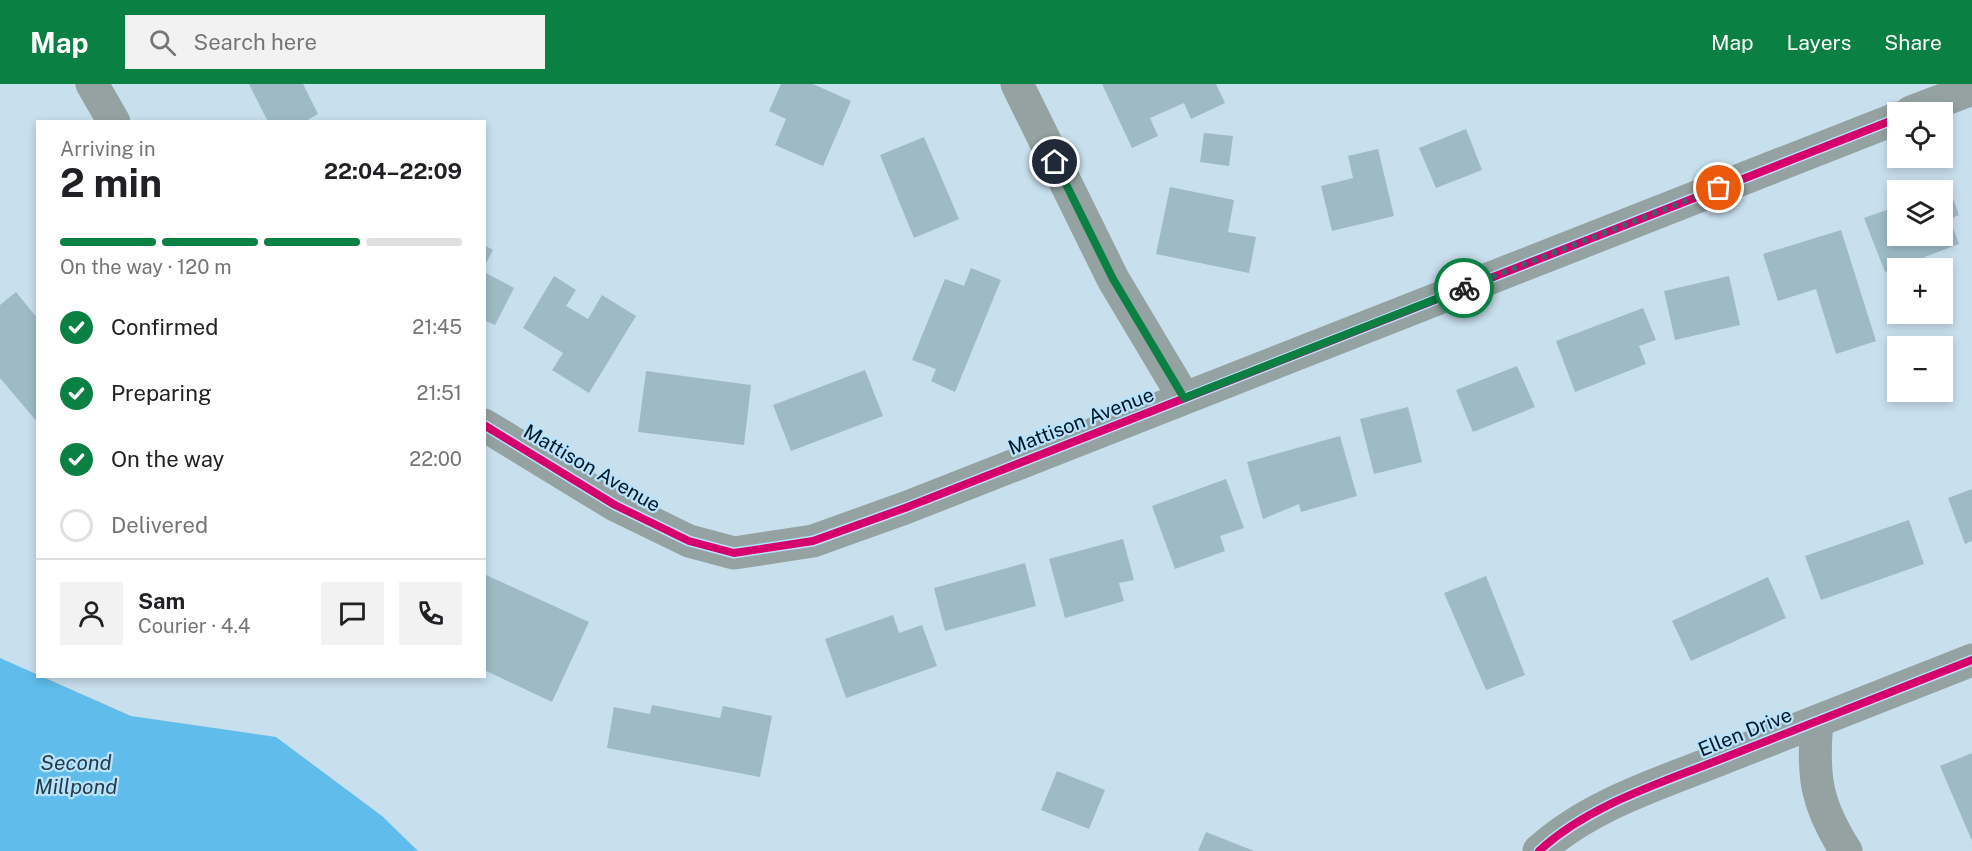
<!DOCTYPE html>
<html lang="en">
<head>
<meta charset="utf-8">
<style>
  :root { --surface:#fff; --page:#f2f2f2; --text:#202124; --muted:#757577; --line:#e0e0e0; --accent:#0b8043 }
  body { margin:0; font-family:"Public Sans",sans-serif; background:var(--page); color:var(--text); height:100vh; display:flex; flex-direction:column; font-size:22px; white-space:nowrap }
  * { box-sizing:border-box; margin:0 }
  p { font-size:20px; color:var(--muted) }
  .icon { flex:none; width:33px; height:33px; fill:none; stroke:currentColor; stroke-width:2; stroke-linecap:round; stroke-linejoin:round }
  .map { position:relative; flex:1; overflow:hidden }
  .drawer { position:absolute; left:36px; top:36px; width:450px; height:558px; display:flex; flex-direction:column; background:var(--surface); border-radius:0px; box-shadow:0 3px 9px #0003 }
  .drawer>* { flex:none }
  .buttons { position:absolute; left:1887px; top:18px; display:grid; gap:12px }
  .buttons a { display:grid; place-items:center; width:66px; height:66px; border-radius:0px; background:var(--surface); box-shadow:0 3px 9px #0003; font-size:30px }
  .pin { position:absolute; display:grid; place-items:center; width:51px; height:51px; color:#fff; margin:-26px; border:3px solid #fff; border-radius:50%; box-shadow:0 2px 6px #0007 }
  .courier { position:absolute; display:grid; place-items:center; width:60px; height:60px; margin:-30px; border:4px solid #0b8043; border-radius:50%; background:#fff; color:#222; box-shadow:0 2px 8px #0007 }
  .overview em { font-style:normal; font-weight:700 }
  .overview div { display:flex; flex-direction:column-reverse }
  .overview { display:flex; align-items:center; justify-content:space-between; height:102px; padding:0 24px }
  h1 { font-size:39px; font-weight:700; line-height:45px }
  .bar { display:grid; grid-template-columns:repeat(4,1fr); gap:9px 6px; align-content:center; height:72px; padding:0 24px }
  .bar i { height:8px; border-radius:4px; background:var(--line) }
  .bar .on { background:var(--accent) }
  .bar p { grid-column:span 4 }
  .line { display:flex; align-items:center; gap:15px; padding:0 24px; border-top:2px solid var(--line) }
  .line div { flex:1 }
  .round { display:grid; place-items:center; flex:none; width:63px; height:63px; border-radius:0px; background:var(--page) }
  ol { padding:0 24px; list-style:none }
  li { display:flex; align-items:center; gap:18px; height:66px }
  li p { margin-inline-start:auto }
  li .icon { padding:6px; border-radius:50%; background:var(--accent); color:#fff; stroke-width:4 }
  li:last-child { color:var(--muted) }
  li i { width:33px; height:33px; border:3px solid var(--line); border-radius:50% }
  header { display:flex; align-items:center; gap:36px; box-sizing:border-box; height:84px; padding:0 30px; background:var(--accent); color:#fff }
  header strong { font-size:28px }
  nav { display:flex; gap:33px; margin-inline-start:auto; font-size:21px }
  .search { width:420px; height:54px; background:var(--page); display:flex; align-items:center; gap:15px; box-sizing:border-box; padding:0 21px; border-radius:0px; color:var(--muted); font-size:22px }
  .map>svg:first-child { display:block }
  .water { fill:#60bdeb }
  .building { fill:#9ebbc5 }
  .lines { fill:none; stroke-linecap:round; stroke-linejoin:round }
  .minor { stroke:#94a3a1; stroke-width:33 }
  .cycleway-casing { stroke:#b9e3fc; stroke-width:11 }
  .cycleway { stroke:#d6006c; stroke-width:8 }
  .done { stroke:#465e6c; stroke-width:6; stroke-dasharray:0 10.8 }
  .route { stroke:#0b8043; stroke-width:8 }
  .labels { text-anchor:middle; stroke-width:4.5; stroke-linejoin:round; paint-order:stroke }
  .street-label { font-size:20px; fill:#001827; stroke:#b9e3fc }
  .water-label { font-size:21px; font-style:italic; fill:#233c4a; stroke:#b9e3fc }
</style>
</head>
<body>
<header>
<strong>Map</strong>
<div class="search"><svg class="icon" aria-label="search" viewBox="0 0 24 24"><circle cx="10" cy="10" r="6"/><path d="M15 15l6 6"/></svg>Search here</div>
<nav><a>Map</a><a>Layers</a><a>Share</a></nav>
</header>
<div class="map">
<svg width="1972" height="767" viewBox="0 0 1972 767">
  <rect width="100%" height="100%" fill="#c8dfed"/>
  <path class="water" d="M0,574l131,58 145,21 106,79 36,35h-418z"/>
  <path class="building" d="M249,0h54l15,30 -14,8h-36z
    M781,0h32l38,17 -28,65 -48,-21 11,-26 -17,-8z
    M1102,0h114l9,19 -34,16 -7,-16 -34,15 8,18 -26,12z
    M1466,45l16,41 -46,18 -17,-40z
    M1204,49l29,3 -4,30 -29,-4z
    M924,53l35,82 -45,19 -34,-83z
    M1378,65l16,67 -62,15 -11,-45 32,-8 -5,-22z
    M1170,103l64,13 -6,32 28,5 -7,36 -93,-19z
    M1949,103l10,28 -9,4 9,25 -74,28 -21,-54 34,-12v30h44v-47z
    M1841,146l35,111 -40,13 -20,-65 -38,12 -15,-47z
    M484,161l9,5 -9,17z
    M971,184l30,12 -46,112 -24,-11 5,-12 -24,-9 33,-81 19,7z
    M484,188l30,16 -19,37 -11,-5z
    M554,192l22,14 -10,16 22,13 14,-24 34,21 -47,77 -37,-23 11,-17 -40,-25z
    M1729,192l11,49 -65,15 -11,-49z
    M16,208l22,27v104l-38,-45v-73z
    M1643,224l13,32 -17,6 7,18 -71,28 -19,-51z
    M1517,282l18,41 -62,25 -17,-42z
    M865,286l18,46 -92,35 -18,-46z
    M646,287l105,14 -7,60 -106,-13z
    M1408,323l14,55 -48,12 -14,-55z
    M1340,352l17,60 -56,16 -2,-8 -36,15 -16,-57z
    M1226,395l18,49 -24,8 5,15 -50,18 -23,-63z
    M1972,405v52l-7,3 -17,-46z
    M1909,436l15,44 -103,36 -16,-44z
    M1123,455l11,41 -15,3 5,18 -59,17 -16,-59z
    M1025,479l11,43 -91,25 -11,-43z
    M484,490l105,48 -37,80 -68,-32z
    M1486,492l39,99 -39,15 -42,-97z
    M1768,493l18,41 -95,43 -19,-40z
    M893,531l6,18 23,-8 15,41 -91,32 -21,-59z
    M652,621l68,13 3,-12 49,10 -12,61 -153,-29 7,-41 36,7z
    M1972,669v88l-32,-75z
    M1057,687l48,19 -16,39 -48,-19z
    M1206,748l48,19h-56z"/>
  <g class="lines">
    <path class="minor" d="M92,0l22,38
      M1017,0l96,195 71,119
      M1911,28l61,-23
      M484,341l131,80 74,36 45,12 79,-12 92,-33 993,-390
      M1817,637c-5,55 -1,83 29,130
      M1539,767c51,-47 123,-68 187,-94 82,-32 164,-65 246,-97"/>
    <defs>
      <path id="cycleway" d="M484,341l131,80 74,36 45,12 79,-12 92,-33 993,-390
        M1539,767c51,-47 123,-68 187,-94 82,-32 164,-65 246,-97"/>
    </defs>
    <use href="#cycleway" class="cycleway-casing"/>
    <use href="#cycleway" class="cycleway"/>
  </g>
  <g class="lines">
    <path class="done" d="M1464,204l255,-100"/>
    <path class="route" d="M1055,78l58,117 71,119 280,-110"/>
  </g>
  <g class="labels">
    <g class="street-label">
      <text transform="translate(1081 337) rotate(-21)" y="7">Mattison Avenue</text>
      <text transform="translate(592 384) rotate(30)" y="7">Mattison Avenue</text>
      <text transform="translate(1745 648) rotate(-22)" y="7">Ellen Drive</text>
    </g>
    <g class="water-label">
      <text x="76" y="686">Second<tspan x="76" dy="24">Millpond</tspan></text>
    </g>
  </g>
</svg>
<div class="buttons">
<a><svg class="icon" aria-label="locate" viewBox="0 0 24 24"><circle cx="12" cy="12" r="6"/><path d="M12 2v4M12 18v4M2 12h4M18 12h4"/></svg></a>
<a><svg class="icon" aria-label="layers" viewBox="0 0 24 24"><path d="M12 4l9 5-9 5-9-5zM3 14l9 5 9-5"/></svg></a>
<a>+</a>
<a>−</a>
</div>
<div class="pin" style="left:1719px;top:104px;background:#ea580c"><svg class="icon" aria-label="bag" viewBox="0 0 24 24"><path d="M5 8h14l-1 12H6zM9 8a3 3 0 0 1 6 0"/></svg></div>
<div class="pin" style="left:1055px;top:78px;background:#1f2937"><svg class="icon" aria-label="home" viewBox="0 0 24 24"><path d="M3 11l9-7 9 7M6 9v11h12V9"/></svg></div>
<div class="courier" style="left:1464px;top:204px"><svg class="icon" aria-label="bike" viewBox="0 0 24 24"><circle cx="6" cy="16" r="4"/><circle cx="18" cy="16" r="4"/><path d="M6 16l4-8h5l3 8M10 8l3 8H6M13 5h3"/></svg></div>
<section class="drawer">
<div class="overview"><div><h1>2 min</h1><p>Arriving in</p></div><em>22:04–22:09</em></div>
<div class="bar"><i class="on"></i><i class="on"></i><i class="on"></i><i></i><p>On the way · 120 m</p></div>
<ol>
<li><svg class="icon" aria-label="check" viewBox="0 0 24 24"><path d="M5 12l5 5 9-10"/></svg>Confirmed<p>21:45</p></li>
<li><svg class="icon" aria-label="check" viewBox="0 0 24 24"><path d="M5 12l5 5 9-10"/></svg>Preparing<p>21:51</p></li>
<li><svg class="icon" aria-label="check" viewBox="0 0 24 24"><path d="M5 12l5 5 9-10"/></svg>On the way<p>22:00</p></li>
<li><i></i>Delivered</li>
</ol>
<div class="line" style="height:108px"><a class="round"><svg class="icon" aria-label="person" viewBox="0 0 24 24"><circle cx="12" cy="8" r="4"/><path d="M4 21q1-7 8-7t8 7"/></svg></a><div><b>Sam</b><p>Courier · 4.4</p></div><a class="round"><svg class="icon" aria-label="chat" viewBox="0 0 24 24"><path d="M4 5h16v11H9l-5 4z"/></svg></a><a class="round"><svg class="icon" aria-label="phone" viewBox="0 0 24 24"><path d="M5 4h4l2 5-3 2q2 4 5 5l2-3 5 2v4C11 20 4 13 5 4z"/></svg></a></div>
</section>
</div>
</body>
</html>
